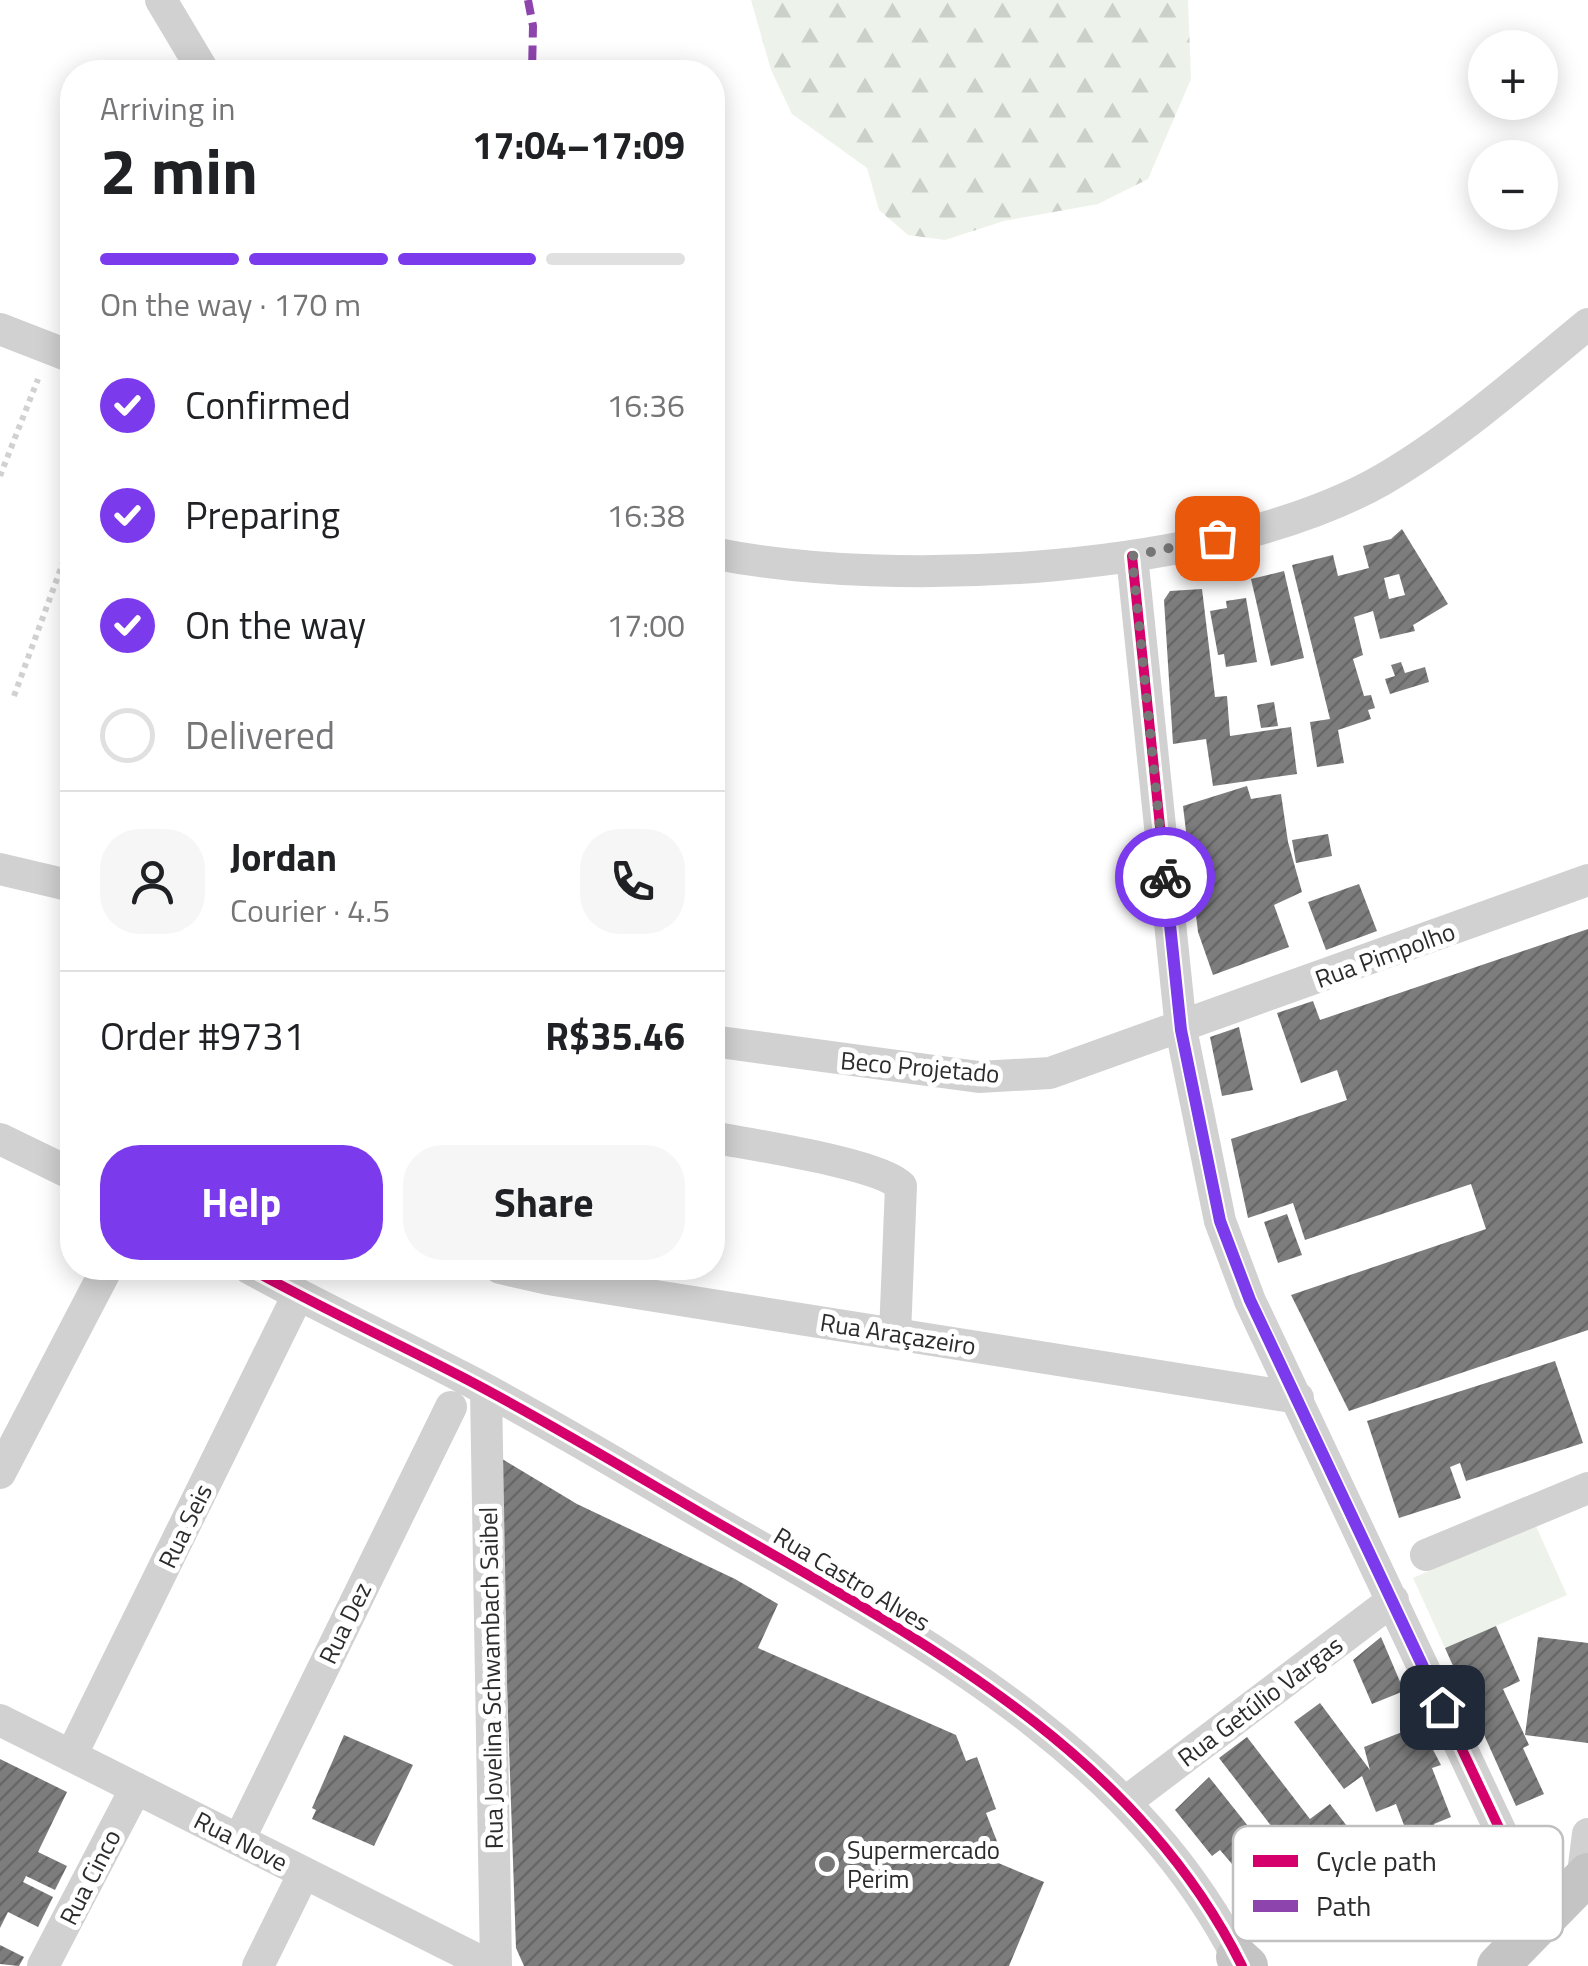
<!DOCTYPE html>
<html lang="en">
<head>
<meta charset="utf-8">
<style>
  :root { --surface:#fff; --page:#f6f6f6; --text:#202124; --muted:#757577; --line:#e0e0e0; --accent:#7c3aed }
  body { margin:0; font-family:"Titillium Web",sans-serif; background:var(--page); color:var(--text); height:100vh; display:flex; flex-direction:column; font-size:38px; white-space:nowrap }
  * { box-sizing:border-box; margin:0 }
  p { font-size:32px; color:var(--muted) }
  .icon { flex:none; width:55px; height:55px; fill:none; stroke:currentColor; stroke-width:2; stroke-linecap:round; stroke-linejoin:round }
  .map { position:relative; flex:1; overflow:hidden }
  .drawer { position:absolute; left:60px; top:60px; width:665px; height:1220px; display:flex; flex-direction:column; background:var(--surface); border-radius:40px; box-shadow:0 5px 25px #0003 }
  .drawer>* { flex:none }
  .controls { position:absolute; left:1468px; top:30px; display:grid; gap:20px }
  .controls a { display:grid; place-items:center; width:90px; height:90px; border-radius:50%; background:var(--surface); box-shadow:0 5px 25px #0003; font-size:50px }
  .pin { position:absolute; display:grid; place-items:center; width:85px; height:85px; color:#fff; margin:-42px; border-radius:20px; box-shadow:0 5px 15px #0006 }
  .courier { position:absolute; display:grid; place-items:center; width:100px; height:100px; margin:-50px; border:8px solid #7c3aed; border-radius:50%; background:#fff; color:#222; box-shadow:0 2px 12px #0007 }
  .summary em { font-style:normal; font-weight:700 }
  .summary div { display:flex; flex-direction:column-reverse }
  .summary { display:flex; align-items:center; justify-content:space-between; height:170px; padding:0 40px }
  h1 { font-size:65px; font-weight:700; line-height:75px }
  .bar { display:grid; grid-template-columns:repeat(4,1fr); gap:15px 10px; align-content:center; height:120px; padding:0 40px }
  .bar i { height:12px; border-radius:8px; background:var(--line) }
  .bar .active { background:var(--accent) }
  .bar p { grid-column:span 4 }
  .line { display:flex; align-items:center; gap:25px; padding:0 40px; border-top:2px solid var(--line) }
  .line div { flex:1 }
  .round { display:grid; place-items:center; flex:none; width:105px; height:105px; border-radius:40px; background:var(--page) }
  ol { padding:0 40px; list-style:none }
  li { display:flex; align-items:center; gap:30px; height:110px }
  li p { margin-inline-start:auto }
  li .icon { padding:10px; border-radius:50%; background:var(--accent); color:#fff; stroke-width:4 }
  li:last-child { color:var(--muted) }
  li i { width:55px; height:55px; border:5px solid var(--line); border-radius:50% }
  .button { display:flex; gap:20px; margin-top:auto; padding:20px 40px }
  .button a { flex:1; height:115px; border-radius:40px; background:var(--accent); color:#fff; font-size:40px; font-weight:700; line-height:115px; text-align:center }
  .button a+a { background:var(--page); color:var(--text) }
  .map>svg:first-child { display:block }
  .forest { fill:url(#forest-firs) }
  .pitch { fill:#edf3ea }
  .building { fill:url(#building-hatch); fill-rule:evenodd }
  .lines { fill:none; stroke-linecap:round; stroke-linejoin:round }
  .path { stroke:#d1d1d1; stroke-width:6; stroke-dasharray:5 5; stroke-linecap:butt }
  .minor { stroke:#d1d1d1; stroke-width:32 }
  .major { stroke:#c4c4c4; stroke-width:42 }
  .quiet { stroke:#8e44ad; stroke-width:8; stroke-dasharray:15 8; stroke-linecap:butt }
  .cycleway-casing { stroke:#fff; stroke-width:16 }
  .cycleway { stroke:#d6006c; stroke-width:10 }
  .done { stroke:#767676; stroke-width:10; stroke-dasharray:0 18 }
  .route { stroke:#7c3aed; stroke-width:12 }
  .poi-dot { fill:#767676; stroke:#fff; stroke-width:4 }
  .labels { text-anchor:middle; stroke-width:10; stroke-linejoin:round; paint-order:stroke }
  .street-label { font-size:25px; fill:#2c2c2c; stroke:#fff }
  .poi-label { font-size:25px; fill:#2c2c2c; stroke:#fff; text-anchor:start }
  .key { fill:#fff; stroke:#c0c0c0; stroke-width:2.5 }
  .key-label { font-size:28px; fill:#2c2c2c }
</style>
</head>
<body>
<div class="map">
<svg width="1588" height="1966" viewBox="0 0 1588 1966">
  <defs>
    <pattern id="forest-firs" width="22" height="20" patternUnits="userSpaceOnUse" patternTransform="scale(2.5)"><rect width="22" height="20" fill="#edf3ea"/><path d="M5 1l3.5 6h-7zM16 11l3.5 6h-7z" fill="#cbd0c9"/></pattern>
    <pattern id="building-hatch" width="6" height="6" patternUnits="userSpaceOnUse" patternTransform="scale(2.5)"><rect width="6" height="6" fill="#7d7d7d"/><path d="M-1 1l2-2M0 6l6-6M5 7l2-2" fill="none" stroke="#676767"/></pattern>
  </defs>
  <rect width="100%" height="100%" fill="#fff"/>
  <path class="forest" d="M751,0h437l3,79 -43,100 -50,25 -94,17 -59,19 -37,-5 -29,-25 -12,-42 -75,-54 -21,-44z"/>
  <path class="pitch" d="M1535,1524l32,71 -122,53 -32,-70z"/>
  <path class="building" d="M1402,529l46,75 -35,21 2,6 -35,8 -7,-28 -19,6 9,38 -10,4 11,37 7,-1 4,13 -7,2 3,9 -33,11 6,33 -27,4 -7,-45 20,-3 -38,-154 41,-10 5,21 31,-8 -6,-22 28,-7zM1399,574l6,21 -16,4 -5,-21z
    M1284,571l20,87 -33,8 -20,-87z
    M1202,589l13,108 12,-1 3,40 61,-9 6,47 -84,12 -7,-47 -33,5 -9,-144 6,-9z
    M1246,598l11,64 -31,5 -2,-13 -6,1 -8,-44 17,-3 -1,-7z
    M1401,662l4,11 20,-6 4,15 -39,12 -5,-15 10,-3 -4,-11z
    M1274,702l4,24 -17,2 -4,-23z
    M1247,786l4,13 30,-5 7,48 14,50 -28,13 15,42 -76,28 -15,-43 -15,-126z
    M1328,834l4,22 -36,7 -4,-23z
    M1359,884l18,47 -51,19 -18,-48z
    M1588,929v401l-239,81 -58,-116 195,-66 -15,-45 -166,56 -12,-37 -45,15 -17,-79 116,-39 -10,-30 -36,13 -24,-70 36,-12 7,19z
    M1239,1027l14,63 -31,6 -12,-59z
    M1287,1214l15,41 -24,8 -14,-41z
    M1555,1361l28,82 -117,38 -6,-18 -10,4 11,31 -62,20 -32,-97z
    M499,1457l78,47 158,75 43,25 -20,44 198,87 10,26 11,-4 19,52 -10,4 12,31 -7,16 53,22 -35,84h-485l-8,-18z
    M1496,1626l24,55 -17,8 26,56 -6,3 21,46 -28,12 -71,-158z
    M1381,1637l23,54 -32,13 -19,-44z
    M1538,1637l50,6v100l-63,-8z
    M1320,1703l50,67 -6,-23 56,-22 21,40 -9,3 19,49 -17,7 6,14 -27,11 -17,-45 -20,8 -14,-36 -18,13 -50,-67z
    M344,1735l69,30 -39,81 -62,-27 4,-9 -4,-2z
    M1247,1737l63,82 20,-15 20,26 -20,15 15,19 -60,57 -22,-29 -13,10 -18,-24 50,-38 -63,-82z
    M0,1759l67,33 -29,60 29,14 -12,24 -29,-14 -3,6 30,15 -15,30 -30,-15 -8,16z
    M1209,1777l51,64 -28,23 -12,-14 -8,6 -37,-46z
    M0,1945l24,12 -5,9 -19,-2z"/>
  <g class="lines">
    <path class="path" d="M0,476l38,-97
      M14,696l58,-158"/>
    <path class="minor" d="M161,0l43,72
      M0,329l72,28
      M712,553c182,37 507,20 670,-73 74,-43 140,-102 206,-156
      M1132,556l49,473 39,192 30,80 294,622
      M0,869l72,17
      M712,1041l267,36 71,-4 538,-193
      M712,1137c39,8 167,26 189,49l-6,148
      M0,1139l72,35
      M249,1268c70,39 144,73 215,110 96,50 189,108 282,161 192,110 394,222 496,427
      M500,1268l48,11 750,119
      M486,1390l10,576
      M0,1473l107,-205
      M1426,1555l162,-67
      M0,1720l482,242 -2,4
      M71,1756l227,-461
      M1127,1801l266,-201
      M239,1840l212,-433
      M1582,1881l6,-47
      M43,1966l93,-178
      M258,1966l46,-93"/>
    <path class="major" d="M1237,1957l10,9
      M1498,1966l90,-92"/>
    <path class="quiet" d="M528,0l5,26 -1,46"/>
    <defs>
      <path id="cycleway" d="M1132,556l49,473 39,192 30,80 294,622
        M249,1268c70,39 144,73 215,110 96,50 189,108 282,161 192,110 394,222 496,427"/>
    </defs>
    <use href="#cycleway" class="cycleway-casing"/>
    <use href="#cycleway" class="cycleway"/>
  </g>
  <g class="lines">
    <path class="done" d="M1165,877l-33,-321 85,-18"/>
    <path class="route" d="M1165,877l16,153 39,191 30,79 192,407"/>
  </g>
  <circle class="poi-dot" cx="827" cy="1864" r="10"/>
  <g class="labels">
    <g class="street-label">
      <text transform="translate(1385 955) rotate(-20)" y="9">Rua Pimpolho</text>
      <text transform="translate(920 1067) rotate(5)" y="9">Beco Projetado</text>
      <text transform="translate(898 1334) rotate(9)" y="9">Rua Araçazeiro</text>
      <text transform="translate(185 1526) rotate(-64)" y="9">Rua Seis</text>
      <text transform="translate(852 1579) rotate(31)" y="9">Rua Castro Alves</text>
      <text transform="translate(345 1623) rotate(-64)" y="9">Rua Dez</text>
      <text transform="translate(491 1678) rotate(-91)" y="9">Rua Jovelina Schwambach Saibel</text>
      <text transform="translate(1260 1701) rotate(-37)" y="9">Rua Getúlio Vargas</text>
      <text transform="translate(241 1841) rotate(27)" y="9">Rua Nove</text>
      <text transform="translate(90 1877) rotate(-63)" y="9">Rua Cinco</text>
    </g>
    <g class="poi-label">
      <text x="847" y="1859">Supermercado<tspan x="847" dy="29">Perim</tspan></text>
    </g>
  </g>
  <rect x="1233" y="1826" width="330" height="115" rx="15" class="key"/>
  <rect x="1253" y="1855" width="45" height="12" fill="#d6006c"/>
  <rect x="1253" y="1900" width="45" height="12" fill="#8e44ad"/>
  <g class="key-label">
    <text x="1316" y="1871">Cycle path</text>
    <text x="1316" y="1916">Path</text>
  </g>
</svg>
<div class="controls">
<a>+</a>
<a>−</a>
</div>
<div class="pin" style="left:1217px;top:538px;background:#ea580c"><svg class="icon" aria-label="bag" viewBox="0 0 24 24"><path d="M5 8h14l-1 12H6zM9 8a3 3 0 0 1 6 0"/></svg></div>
<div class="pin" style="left:1442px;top:1707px;background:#1f2937"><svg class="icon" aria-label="home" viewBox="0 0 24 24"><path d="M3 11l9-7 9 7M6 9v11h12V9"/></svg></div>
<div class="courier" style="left:1165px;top:877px"><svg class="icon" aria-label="bike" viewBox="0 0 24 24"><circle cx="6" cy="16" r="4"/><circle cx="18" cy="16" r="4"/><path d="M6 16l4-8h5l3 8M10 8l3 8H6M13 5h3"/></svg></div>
<section class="drawer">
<div class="summary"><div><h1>2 min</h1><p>Arriving in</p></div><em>17:04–17:09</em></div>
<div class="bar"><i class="active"></i><i class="active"></i><i class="active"></i><i></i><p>On the way · 170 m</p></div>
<ol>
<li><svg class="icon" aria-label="check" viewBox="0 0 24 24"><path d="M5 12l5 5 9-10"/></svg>Confirmed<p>16:36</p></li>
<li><svg class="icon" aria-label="check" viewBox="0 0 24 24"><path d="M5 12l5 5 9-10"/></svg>Preparing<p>16:38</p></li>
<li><svg class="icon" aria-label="check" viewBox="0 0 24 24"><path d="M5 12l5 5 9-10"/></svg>On the way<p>17:00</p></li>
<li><i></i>Delivered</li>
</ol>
<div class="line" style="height:180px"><a class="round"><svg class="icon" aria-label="person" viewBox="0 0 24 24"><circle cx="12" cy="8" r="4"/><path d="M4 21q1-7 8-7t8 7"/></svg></a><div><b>Jordan</b><p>Courier · 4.5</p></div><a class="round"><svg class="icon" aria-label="phone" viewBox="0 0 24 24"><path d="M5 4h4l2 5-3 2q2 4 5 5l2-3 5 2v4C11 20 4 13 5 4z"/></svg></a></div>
<div class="line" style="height:130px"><div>Order #9731</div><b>R$35.46</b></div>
<div class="button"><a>Help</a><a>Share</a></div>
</section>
</div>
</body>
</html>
